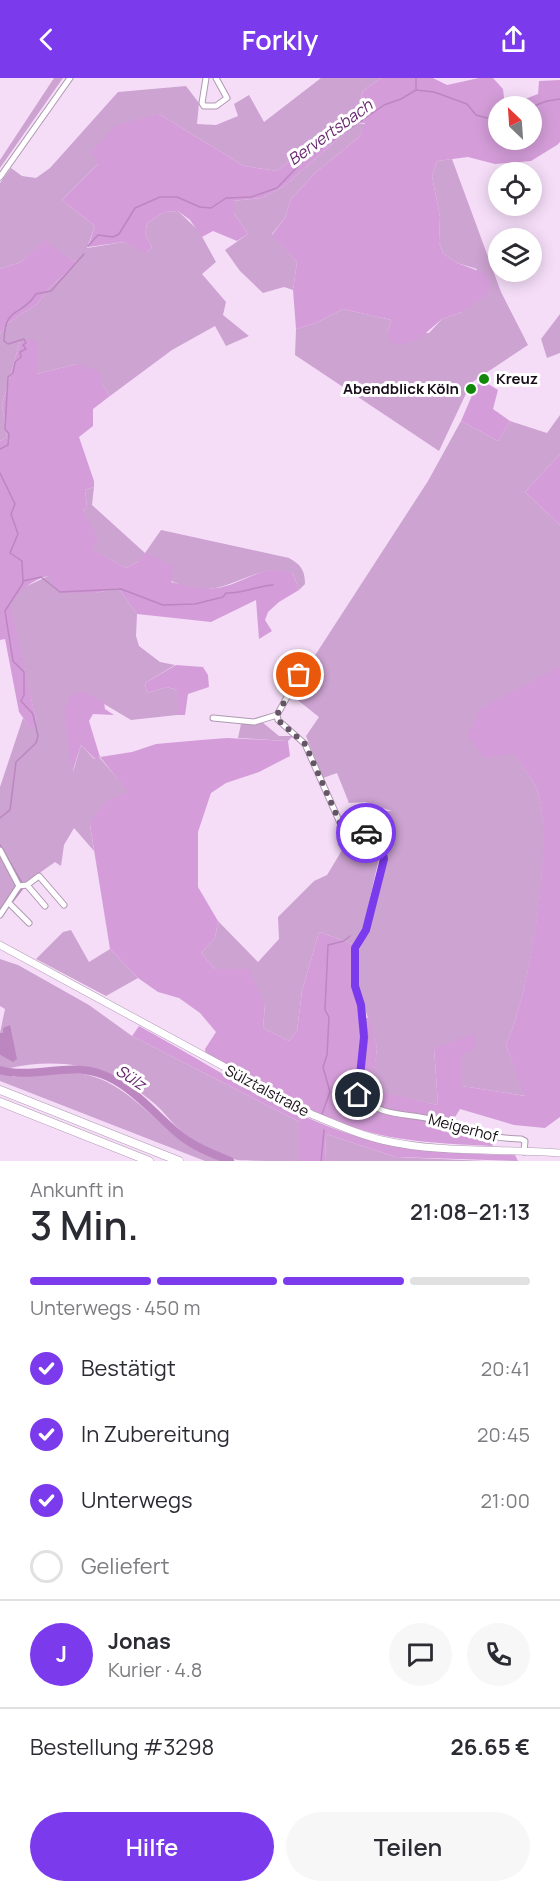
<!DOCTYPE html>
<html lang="de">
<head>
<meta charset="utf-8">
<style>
  :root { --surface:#fff; --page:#f7f7f7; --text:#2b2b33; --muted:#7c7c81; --line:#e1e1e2; --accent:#7c3aed }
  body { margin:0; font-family:Manrope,sans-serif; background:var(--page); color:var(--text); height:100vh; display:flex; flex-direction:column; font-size:22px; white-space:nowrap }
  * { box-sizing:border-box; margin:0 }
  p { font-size:20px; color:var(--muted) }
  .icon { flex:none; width:33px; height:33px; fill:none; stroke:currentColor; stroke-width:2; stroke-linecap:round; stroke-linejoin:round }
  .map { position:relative; height:1083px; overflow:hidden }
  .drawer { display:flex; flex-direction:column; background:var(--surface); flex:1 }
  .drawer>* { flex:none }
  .needle { width:39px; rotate:335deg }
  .fabs { position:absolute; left:488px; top:18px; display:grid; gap:12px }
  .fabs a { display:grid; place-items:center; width:54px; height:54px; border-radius:50%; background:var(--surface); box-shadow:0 3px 15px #0003; font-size:30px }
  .pin { position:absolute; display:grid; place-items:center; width:51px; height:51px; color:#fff; margin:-26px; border:3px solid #fff; border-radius:50%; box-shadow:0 2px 6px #0007 }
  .courier { position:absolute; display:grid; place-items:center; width:60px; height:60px; margin:-30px; border:4px solid #7c3aed; border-radius:50%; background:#fff; color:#222; box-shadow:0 2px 8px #0007 }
  .overview em { font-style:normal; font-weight:600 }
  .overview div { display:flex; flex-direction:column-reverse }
  .overview { display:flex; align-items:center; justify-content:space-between; height:102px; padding:0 30px }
  h1 { font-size:39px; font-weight:600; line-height:45px }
  .bar { display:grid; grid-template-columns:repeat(4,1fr); gap:9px 6px; align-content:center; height:72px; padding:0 30px }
  .bar i { height:8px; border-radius:4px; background:var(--line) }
  .bar .current { background:var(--accent) }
  .bar p { grid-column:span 4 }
  .line { display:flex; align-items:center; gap:15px; padding:0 30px; border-top:2px solid var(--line) }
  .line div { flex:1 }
  .round { display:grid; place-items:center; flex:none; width:63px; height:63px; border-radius:32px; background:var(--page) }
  ol { padding:0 30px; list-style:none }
  li { display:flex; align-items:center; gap:18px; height:66px }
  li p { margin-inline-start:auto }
  li .icon { padding:6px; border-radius:50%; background:var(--accent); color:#fff; stroke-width:4 }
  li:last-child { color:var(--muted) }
  li i { width:33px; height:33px; border:3px solid var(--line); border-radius:50% }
  .button { display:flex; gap:12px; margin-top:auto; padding:12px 30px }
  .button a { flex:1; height:69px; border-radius:36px; background:var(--accent); color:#fff; font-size:24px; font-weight:600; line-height:69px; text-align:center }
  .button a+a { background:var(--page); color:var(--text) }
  header { display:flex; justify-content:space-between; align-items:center; height:78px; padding:0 30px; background:var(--accent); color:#fff; font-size:27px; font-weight:600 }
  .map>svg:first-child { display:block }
  .green { fill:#cda3d1 }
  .forest { fill:#d49dd9 }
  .water { fill:#bc86c1 }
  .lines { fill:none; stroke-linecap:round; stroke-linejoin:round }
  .stream { stroke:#bc86c1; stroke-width:1.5 }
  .river { stroke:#bc86c1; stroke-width:8 }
  .minor-casing { stroke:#af98b1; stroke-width:7 }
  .major-casing { stroke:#af98b1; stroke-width:8 }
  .highway-casing { stroke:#af98b1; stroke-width:9 }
  .minor { stroke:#fff; stroke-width:5 }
  .major { stroke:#fff; stroke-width:7 }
  .highway { stroke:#fff; stroke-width:8 }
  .done { stroke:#645665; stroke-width:6; stroke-dasharray:0 10.8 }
  .route { stroke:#7c3aed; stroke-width:8 }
  .poi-dot { fill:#11880a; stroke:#fff; stroke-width:2 }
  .labels { text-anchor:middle; stroke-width:6; stroke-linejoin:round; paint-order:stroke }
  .poi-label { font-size:15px; font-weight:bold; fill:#160d16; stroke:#fff; text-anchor:start }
  .street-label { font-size:15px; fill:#160d16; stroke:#fff }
  .water-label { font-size:16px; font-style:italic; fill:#682770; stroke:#fff }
</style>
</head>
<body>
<header><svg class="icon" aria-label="back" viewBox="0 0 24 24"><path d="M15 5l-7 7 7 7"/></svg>Forkly<svg class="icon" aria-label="share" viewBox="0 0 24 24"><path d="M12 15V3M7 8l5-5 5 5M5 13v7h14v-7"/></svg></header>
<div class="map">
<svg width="560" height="1083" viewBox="0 0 560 1083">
  <rect width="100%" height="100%" fill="#f5ddf8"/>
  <path class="green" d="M54,0h9l-63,90v-8z
    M321,0h60l-18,13 -5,17 -81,63 -33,-5 -85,-52 -61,50 -36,36 33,26 -8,22 37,-6 23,10 5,-5 -7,-12 2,-12 17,-11 14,-1 21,20 17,31 -14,12 24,28 -3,13 26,21 -23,10 -11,-20 -43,24 -62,46 -8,-12 -26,-20 -39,10 -17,-33 -18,64 5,32 -7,4v-107l8,-11 29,-19 11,-15 29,-26 -33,-22 -23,21 -21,7v-86l11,-15 11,8 14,2 14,-10 68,-76 68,-6 13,17 -2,21 19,1 22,-9 -4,-12 15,-9 15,27z
    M356,45l9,1 -6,13 -44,36 -24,26 -6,19 -13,16 25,28 -4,28 -9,-3 -21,6 -23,-22 -15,-21 23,-16 -15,-22v-11l29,-3 22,-12z
    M452,81l49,133 27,53 -57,38 -32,68 -144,-96 1,-26 20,-6 27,-14 48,11 -3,12 41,1 13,-14 20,-7 15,-43 -20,-6 -14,-10 -4,-11 1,-25 -8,-41 5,-15z
    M560,236v39l-13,5 -6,-19z
    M560,337v39l-35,38 35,33v141l-10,8 -36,78c7,13 19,27 24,40 17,51 -9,204 -32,253l20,51 -64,-10v-31l-28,-7 4,57 -67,-14 6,-43 -21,-69 3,-29 8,-17 18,-74 -13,-27 -18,-5 9,-15 29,-1 -27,-9 -16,1 -12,-30 -14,5 -17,-42 13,-19 -24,-19 17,-38 116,-179 33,-60 37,20 12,-20 37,12z
    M94,409l-2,18 53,48 16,-23 128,28c12,7 16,12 16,26l-6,6 -6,-16c-33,-14 -60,18 -95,15 -22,-2 -41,-16 -59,-28l-13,7 -35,-19 -8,-38 4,-4 -2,-17z
    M48,498l48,17 22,-5 19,26 -1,22 3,10 21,16 15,3 -30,18 2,10 20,-6 10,3v25l-46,5 -47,-28 -11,80 8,-27 13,14 5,-2 30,35 -39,33 4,26 -20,-23 -10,17 -3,21 -6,-4 -31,22h-3l-21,-38v-59l23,-69 8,10 5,-8 -27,-116 12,-15z
    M262,644l17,14h14l-5,5 -50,-3 3,-14z
    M353,754c15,5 24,8 26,26l-16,71 -8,16 -36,-13 -17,59 -5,40 -8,10 -26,-13 2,-23 -50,-36 -14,-16 14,-15 3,-17 40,41 21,-23 -1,-22 36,-36 13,-6z
    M0,775l16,30 -2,10 -14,17z
    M71,852l18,32 21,-13 28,29 -32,18 -70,-37 27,-27z
    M0,881l18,6 71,40 43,31 168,86v39c-19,0 -45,0 -63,-1 -19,-6 -43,-17 -57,-30 -9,-8 -16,-18 -25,-26 -44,-38 -93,-48 -149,-35l7,8c24,-2 51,-7 75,-2 36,9 60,39 88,61 13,11 29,18 44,25h-15l-205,-80v-26l13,6 -10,-28h-3l5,-24 -5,-3z
    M326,1056l70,23 89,4h-160z"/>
  <path class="forest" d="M381,0h52l14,7 32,-7h14l10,11 2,17h-7v34h33v-34h-24l31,-12 1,-13 21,-1v62l-3,3 -26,16 -36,3 -27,-7 -31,4 -5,15 8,41 -1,25 4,11 14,10 30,11 3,9 -2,11 -26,18 -20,7 -22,19 -19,7 -11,-3 -2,-10 3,-12 -48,-11 -27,14 -20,6 -3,-39 4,-28 -25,-27 13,-17 6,-19 24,-26 44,-36 6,-14h-9l-72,63 -22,12 -29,3v11l15,22 -11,7 -24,-10 -11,6 -12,-17 -12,-9 -14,1 -17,11 -2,12 7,12 -6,6 -22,-11 -36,5 7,-21 -33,-26 36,-36 -7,-12 25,-27 43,-11 85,52 33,5 81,-63 5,-17z
    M44,162l33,23 -29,26 -11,15 -29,19 -8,11v-65l21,-7z
    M33,261l4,5v30l39,-10 23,7 3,13 8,12 -17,13v17l-14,11 15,44v6l-9,3 2,17 -4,4 15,27 -6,11 34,19 13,-7 7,-8 27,13 -2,16c17,4 33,9 51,5 26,-6 44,-25 71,-13l6,16 -20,12 -11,10 -3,8 7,11 -13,8 -3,-39 -45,22 -74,-8 -19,-26 -22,5h-38l-10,-17c-17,4 -28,15 -38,28l26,116 -5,9 -12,-17 -14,-73 -5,1v-199l7,-4 -5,-32 18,-64z
    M483,303l15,9 -5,19 17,12 -12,20 -37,-20 15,-35z
    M560,376v71l-35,-33z
    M176,587l27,2 5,8 1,12 -21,7 -3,21h-8v-25l-10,-3 -20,6 -2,-10z
    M560,588v451l-15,11 -31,-3 -54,-16 -8,13 48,16 -8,8c-45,-2 -94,-4 -137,-18 -52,-16 -101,-47 -149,-73l-1,-6 11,-17 -16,-19 -21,-15 -21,-6 -20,-14 -28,-29 -20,-124c10,-20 18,-27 38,-33l-28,-35 -5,2 -14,-14 -9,28 -8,-63 7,-15 12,-4 21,11 1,7 9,6 -21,-1 -4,7 11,36 32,-5 24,-8 45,-4 26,-2 61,3 2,15 -31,16 -33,11 -15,10 -13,39v55l20,34 -3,17 -14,15 14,16h34l16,36 -2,23 26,13 8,-10 5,-40 17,-59 36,13 -4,35 9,38h9l8,30 -5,42 66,15 -4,-57 41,-14 1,14 -14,7v31l63,10 -19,-51c23,-49 48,-201 32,-253 -5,-13 -17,-27 -24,-39l-30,5 -16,-22 12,-27z
    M139,948c70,38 140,86 217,110 51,16 106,18 159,19l3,6 -122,-4 -70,-23 -1,27h-25v-39l-168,-86z"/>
  <path class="water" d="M10,947l7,34 -4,3 -13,-7v-22h3v-5z"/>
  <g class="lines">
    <path class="stream" d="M416,0v11
      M531,29l16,-6 13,-2
      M88,168l10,-11 15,2 6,-3 16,-26 25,-11h17l23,10 11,1 15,-10 25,-1 26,-9 26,-27 81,-56 17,-6 15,-9 18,2 33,12 9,11 22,6
      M0,371l8,-4 1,-11 -4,-5 3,-52 5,-4 2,-11 6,-5 -1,-5 6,-3 -3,-4 3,-2 -2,-4 -16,5 -4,-3c1,-37 17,-23 32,-47l15,-3 33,-37
      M0,395l15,31 -4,10 7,20 -8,19 12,8 1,22 -18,28 8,50 11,11v23l-3,6 12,13 5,22 -2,7 -20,19 -6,48 -10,8
      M23,503l18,-4 19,15 61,-3 42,16 32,-1 28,-7 3,-4c17,1 30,-7 47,-8
      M0,767l22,38
      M13,823l10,-13
      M322,1036l8,-22 -7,-25 4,-12 2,-38 -4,-7 3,-65 16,-4 6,-5
      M321,1083l3,-31"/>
    <path class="river" d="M0,992c33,9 68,-8 101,4 30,10 56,43 80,62 14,11 32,18 49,25"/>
    <defs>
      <path id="minor" d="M206,0l-4,25 2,3h12l11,-8 -11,-20
        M0,99l70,-99
        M277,637l1,5 27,24 36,81 31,9 9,11 3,14 -18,71 -11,18v38l6,19 4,32 -7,58c21,22 49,18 77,25 30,8 55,19 86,19l4,2 -1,11
        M213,640l41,4 23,-7 29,-52
        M0,772l19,36
        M27,807l18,21
        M19,808l8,-1 12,-9 25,29
        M9,825l20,20
        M0,837l19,-29"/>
      <path id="major" d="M0,867l313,170c23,9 45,20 69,25 59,14 119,8 178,13"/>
      <path id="highway" d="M0,1012l179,71
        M0,1024l149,59"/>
    </defs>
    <use href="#minor" class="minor-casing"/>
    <use href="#major" class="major-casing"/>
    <use href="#highway" class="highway-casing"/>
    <use href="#minor" class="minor"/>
    <use href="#major" class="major"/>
    <use href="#highway" class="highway"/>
  </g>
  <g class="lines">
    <path class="done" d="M299,597l-22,40 1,5 27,24 36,81 25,8"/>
    <path class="route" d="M358,1017l6,-58 -3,-32 -6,-19v-38l11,-18 18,-71 -3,-14 -9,-11 -6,-1"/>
  </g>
  <g class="poi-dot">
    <circle cx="484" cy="301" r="6"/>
    <circle cx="471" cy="311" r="6"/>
  </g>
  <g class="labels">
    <g class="poi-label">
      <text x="496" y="306">Kreuz</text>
      <text x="459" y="316" text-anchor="end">Abendblick Köln</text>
    </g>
    <g class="street-label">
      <text transform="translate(267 1013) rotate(28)" y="5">Sülztalstraße</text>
      <text transform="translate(463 1050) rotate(15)" y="5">Meigerhof</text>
    </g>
    <g class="water-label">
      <text transform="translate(330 54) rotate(-36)" y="6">Bervertsbach</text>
      <text transform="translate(131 999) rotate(33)" y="6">Sülz</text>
    </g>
  </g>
</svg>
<div class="fabs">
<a><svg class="needle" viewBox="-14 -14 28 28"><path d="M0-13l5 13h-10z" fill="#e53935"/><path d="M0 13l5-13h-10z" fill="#7c7c81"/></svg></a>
<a><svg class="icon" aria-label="locate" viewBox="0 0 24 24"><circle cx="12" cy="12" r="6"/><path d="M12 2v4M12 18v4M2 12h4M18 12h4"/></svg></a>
<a><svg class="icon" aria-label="layers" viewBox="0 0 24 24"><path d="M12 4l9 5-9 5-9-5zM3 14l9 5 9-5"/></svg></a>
</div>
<div class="pin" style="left:299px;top:597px;background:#ea580c"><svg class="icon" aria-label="bag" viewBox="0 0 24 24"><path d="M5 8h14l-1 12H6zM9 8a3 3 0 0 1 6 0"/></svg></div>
<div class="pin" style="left:358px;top:1017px;background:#1f2937"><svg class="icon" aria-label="home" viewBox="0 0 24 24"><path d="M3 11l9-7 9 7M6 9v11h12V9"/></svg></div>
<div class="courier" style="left:366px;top:755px"><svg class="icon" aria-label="car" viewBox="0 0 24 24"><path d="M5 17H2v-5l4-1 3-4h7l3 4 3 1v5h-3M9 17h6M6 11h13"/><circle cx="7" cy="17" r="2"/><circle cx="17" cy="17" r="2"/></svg></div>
</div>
<section class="drawer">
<div class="overview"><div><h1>3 Min.</h1><p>Ankunft in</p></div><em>21:08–21:13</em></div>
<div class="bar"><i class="current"></i><i class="current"></i><i class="current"></i><i></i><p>Unterwegs · 450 m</p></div>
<ol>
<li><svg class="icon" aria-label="check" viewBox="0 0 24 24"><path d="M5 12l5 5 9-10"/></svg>Bestätigt<p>20:41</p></li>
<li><svg class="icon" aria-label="check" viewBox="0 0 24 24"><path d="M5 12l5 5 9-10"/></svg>In Zubereitung<p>20:45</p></li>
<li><svg class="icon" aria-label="check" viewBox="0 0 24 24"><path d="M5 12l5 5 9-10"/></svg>Unterwegs<p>21:00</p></li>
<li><i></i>Geliefert</li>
</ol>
<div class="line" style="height:108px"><b class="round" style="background:var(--accent);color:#fff">J</b><div><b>Jonas</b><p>Kurier · 4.8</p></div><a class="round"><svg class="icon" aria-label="chat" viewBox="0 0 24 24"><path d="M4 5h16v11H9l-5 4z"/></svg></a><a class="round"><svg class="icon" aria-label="phone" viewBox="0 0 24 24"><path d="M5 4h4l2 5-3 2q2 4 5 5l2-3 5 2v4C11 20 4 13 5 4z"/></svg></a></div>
<div class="line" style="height:78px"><div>Bestellung #3298</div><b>26.65 €</b></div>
<div class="button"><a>Hilfe</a><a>Teilen</a></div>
</section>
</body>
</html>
